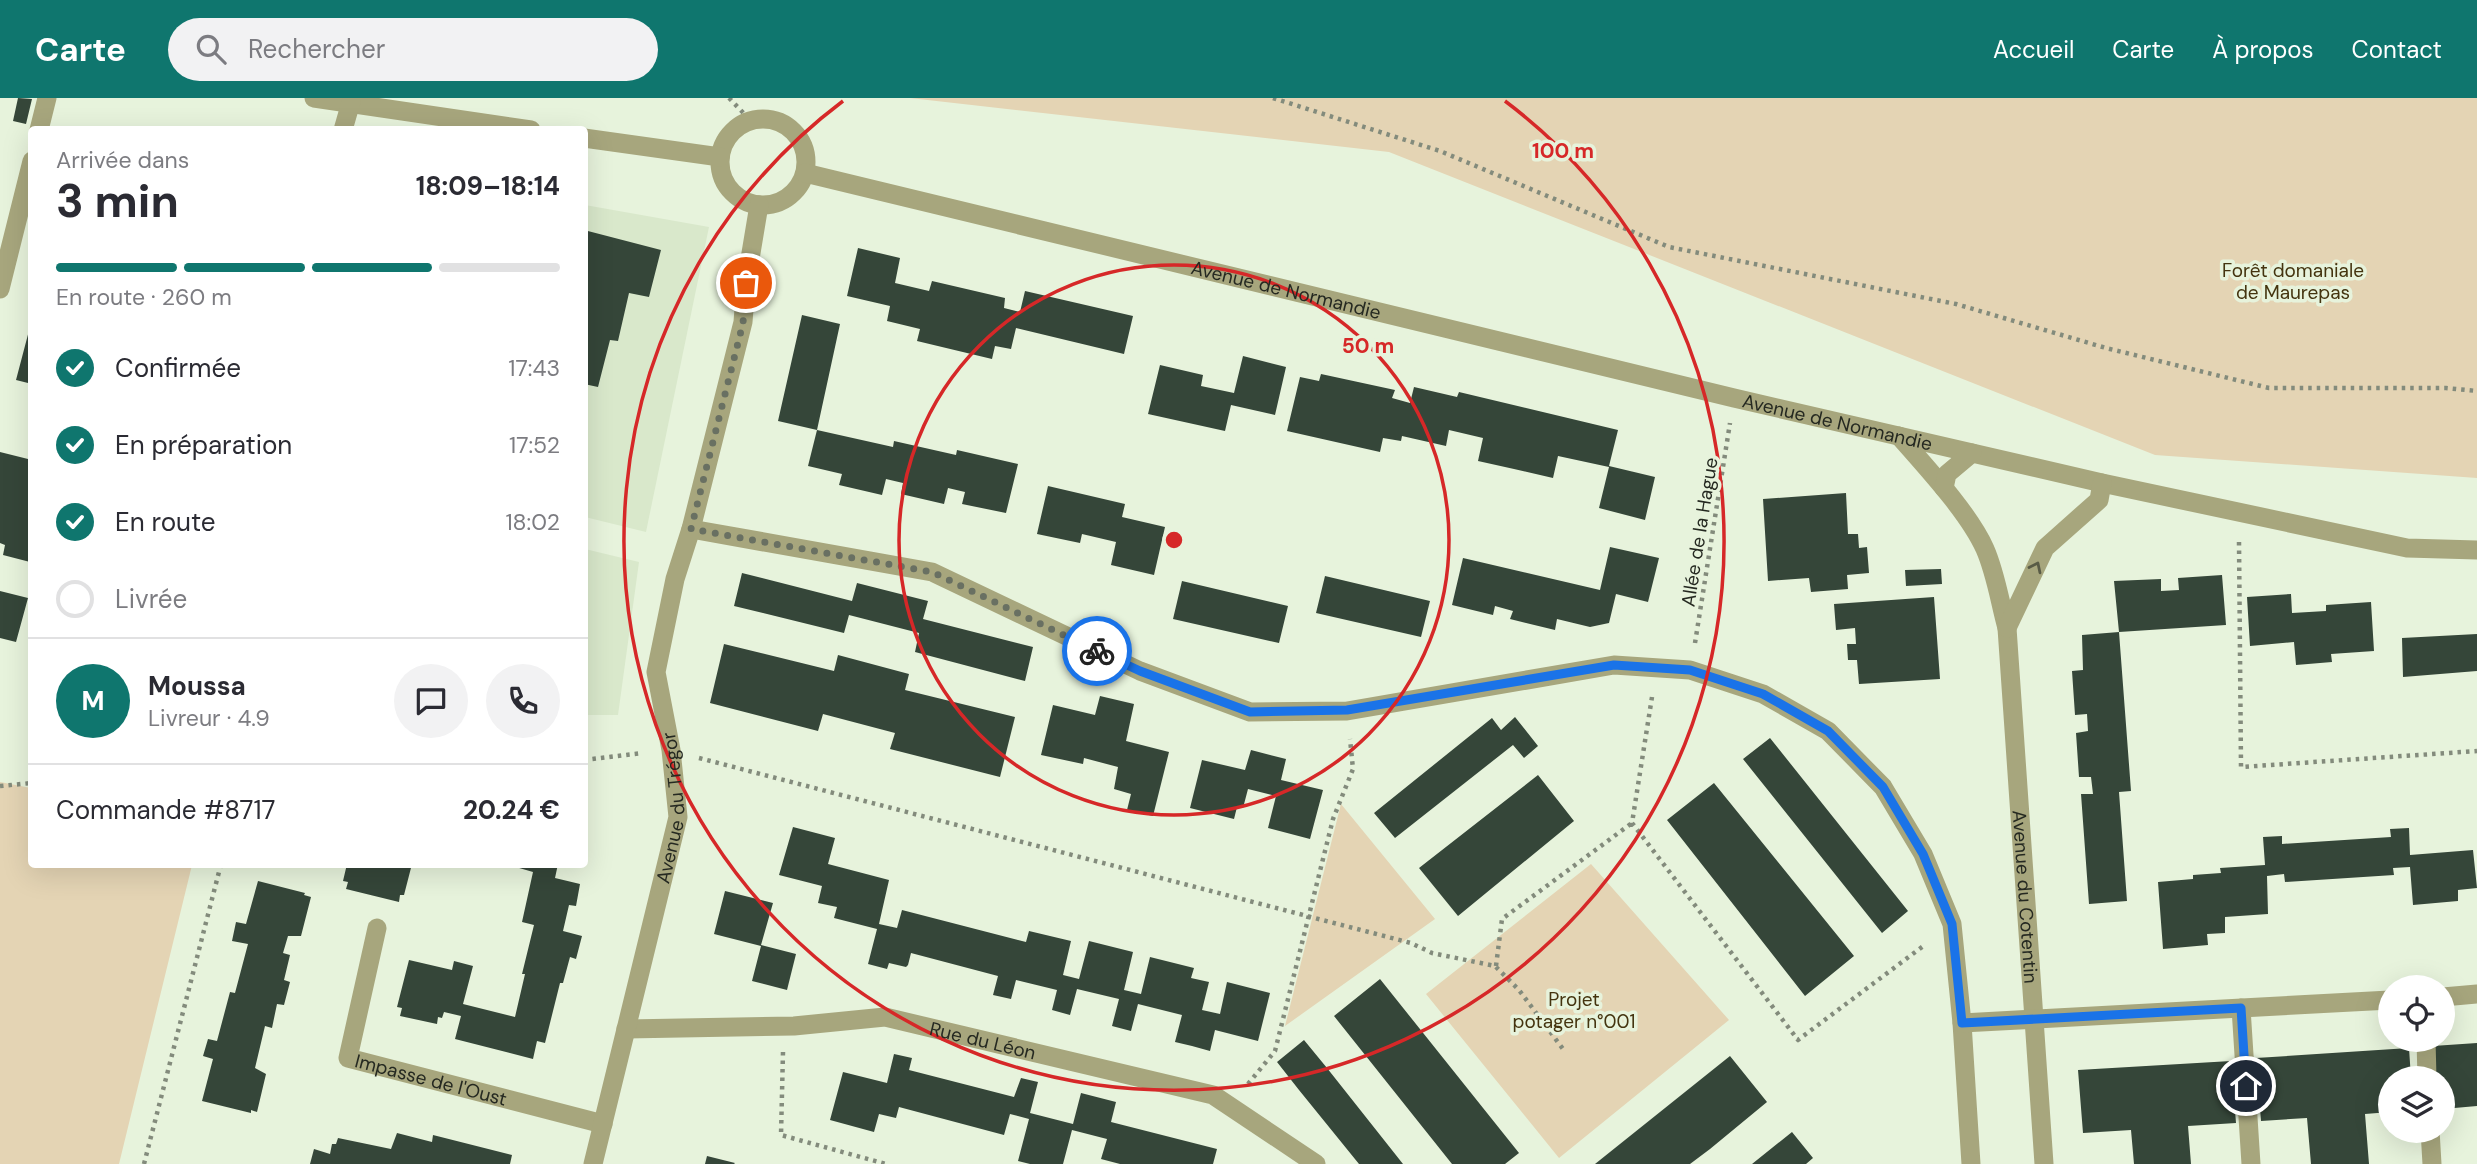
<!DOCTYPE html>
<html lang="fr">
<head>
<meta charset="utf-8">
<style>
  :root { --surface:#fff; --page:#f2f2f3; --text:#2b2b33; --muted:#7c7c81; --line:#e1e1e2; --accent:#0f766e }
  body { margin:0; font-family:"DM Sans",sans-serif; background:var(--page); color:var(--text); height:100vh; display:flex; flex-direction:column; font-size:26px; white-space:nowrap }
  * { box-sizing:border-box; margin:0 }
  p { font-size:23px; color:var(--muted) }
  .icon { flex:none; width:38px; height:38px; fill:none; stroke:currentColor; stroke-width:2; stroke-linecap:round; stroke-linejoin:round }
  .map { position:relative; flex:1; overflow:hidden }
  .side { position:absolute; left:28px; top:28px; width:560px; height:742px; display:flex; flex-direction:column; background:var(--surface); border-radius:7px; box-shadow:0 7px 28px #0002 }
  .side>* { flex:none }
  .controls { position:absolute; left:2378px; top:877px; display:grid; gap:14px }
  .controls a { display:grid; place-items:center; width:77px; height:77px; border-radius:50%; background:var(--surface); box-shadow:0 7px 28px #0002; font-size:35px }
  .pin { position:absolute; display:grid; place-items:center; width:60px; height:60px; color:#fff; margin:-30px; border:4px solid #fff; border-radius:50%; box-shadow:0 2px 7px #0007 }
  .courier { position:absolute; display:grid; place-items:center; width:70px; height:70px; margin:-35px; border:5px solid #1a73e8; border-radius:50%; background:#fff; color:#222; box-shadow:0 2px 9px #0007 }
  .head em { font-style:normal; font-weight:700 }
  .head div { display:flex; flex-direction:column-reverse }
  .head { display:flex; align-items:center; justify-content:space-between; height:119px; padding:0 28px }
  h1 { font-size:46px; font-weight:700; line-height:52px }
  .bar { display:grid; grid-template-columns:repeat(4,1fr); gap:10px 7px; align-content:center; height:84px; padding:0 28px }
  .bar i { height:9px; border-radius:5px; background:var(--line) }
  .bar .on { background:var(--accent) }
  .bar p { grid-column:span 4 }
  .line { display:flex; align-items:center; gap:18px; padding:0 28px; border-top:2px solid var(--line) }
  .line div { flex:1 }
  .round { display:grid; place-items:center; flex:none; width:74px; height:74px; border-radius:37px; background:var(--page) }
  ol { padding:0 28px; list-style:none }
  li { display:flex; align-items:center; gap:21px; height:77px }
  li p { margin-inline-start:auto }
  li .icon { padding:7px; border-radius:50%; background:var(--accent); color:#fff; stroke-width:4 }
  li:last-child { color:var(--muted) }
  li i { width:38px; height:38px; border:4px solid var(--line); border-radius:50% }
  header { display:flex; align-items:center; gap:42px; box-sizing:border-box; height:98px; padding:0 35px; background:var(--accent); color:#fff }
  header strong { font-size:33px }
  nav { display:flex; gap:38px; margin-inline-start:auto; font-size:24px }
  .search { width:490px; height:63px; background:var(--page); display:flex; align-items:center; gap:18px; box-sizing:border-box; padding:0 24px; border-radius:38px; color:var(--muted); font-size:26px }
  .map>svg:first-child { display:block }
  .built { fill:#d9e8cb }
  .green { fill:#e4d4b4 }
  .building { fill:#354639 }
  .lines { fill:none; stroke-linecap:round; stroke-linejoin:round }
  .path { stroke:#838b7c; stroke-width:4.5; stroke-dasharray:3.5 5; stroke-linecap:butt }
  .minor { stroke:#a7a67d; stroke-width:19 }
  .oneway { stroke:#595b46 }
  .done { stroke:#697062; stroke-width:7; stroke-dasharray:0 12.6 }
  .route { stroke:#1a73e8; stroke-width:9 }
  .ring { fill:none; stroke:#d62828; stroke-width:3.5 }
  .labels { text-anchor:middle; stroke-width:7; stroke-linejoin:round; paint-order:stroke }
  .park-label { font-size:19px; fill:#44340f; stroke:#e7f3dc }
  .street-label { font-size:19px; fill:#252921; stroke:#e7f3dc }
  .centre { fill:#d62828; stroke:#e7f3dc; stroke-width:3.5 }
  .ring-label { font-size:21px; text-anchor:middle; font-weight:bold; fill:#d62828; stroke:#e7f3dc; stroke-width:7; stroke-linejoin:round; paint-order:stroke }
</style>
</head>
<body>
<header>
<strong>Carte</strong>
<div class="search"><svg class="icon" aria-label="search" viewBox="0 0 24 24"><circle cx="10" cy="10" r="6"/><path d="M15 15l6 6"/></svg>Rechercher</div>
<nav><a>Accueil</a><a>Carte</a><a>À propos</a><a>Contact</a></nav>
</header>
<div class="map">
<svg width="2477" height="1066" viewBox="0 0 2477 1066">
  <rect width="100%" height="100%" fill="#e7f3dc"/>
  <path class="built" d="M585,107l124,22 -63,305 -61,-15z
    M585,451l54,13 -21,153h-33z"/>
  <path class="green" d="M910,0h1567v380l-322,-23 -766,-303z
    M0,684l31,6 1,76 160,1 -73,299h-119z
    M1341,706l94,115 -150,107z
    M1591,766l138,156 -170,138 -133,-164z"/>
  <path class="building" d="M18,0l14,1 -6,25 -13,-3z
    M584,132l77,20 -12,47 -20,-4 -11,48 -8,-1 -12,47 -14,-3z
    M858,150l42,10 -5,25 34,8 3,-10 73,17 -1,10 16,4 5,-21 108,25 -9,38 -108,-26 -5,21 -16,-3 -3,13 -75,-18 3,-12 -33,-8 3,-15 -43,-10z
    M802,217l38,9 -23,106 76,17 1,-6 62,14 1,-5 61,14 -12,49 -44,-9 3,-12 -17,-4 -4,16 -43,-10 2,-11 -17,-4 -4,16 -43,-10 3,-11 -34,-8 9,-36 -39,-9z
    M31,225h1v61l-16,-4z
    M1243,258l43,11 -11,48 -44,-10 -6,26 -77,-17 12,-49 43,10 -2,11 33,7z
    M1321,276l74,16 -3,8 18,5 4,-16 43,10 2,-5 159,38 -9,36 46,11 -10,43 -46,-12 10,-41 -51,-11 -5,22 -39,-9 -36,-8 5,-23 -34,-8 -3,16 -44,-10 -1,5 -18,-3 -3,14 -93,-21 13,-54 19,4z
    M0,354l32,8 -2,102 -27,-7 2,-10 -5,-2z
    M1048,388l77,18 -3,13 43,10 -11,48 -43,-10 5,-23 -34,-8 -2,9 -43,-9z
    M1846,395l2,41h10l1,14 8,-1 2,26 -22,2 1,14 -37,3 -2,-14 -41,3 -5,-82z
    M1610,449l49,11 -11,44 -32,-8 -7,29 -19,4 -33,-8 -2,11 -45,-11 3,-8 -18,-5 -2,9 -41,-10 11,-47 137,32z
    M1941,471l1,15 -36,2 -1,-16z
    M742,475l110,28 5,-18 71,18 -5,18 110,28 -8,34 -110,-29 4,-19 -70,-18 -5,18 -110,-27z
    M2222,477l4,50 -107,7 -5,-51 47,-2v12l18,-1 -1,-12z
    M1325,478l105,25 -9,36 -105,-24z
    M1182,483l106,25 -9,37 -106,-24z
    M0,493l28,7 -12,44 -16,-4z
    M2291,496l1,19 34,-2v-6l45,-3 3,49 -43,3 1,8 -36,3 -2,-23 -44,4 -3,-49z
    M1934,499l6,82 -81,5 -2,-24h-9l-1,-16h9l-1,-16 -19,2 -2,-26z
    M2119,534l12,159 -12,1 8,109 -38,3 -8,-110h12l-2,-17h-12l-3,-44 12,-2 -1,-17 -12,1 -3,-44 11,-1 -1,-35z
    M2477,536v37l-74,6 -1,-39z
    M724,546l110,27 4,-16 71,19 -4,16 110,27 -15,60 -110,-28 5,-16 -72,-19 -5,17 -108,-28z
    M1100,598l34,8 -8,37 43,11 -16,64 -26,-6 4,-16 -17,-5 4,-22 -34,-9 -1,6 -42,-9 12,-50 42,10z
    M1515,619l23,29 -14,12 -11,-13 -118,93 -21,-25 118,-95 9,12z
    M1770,640l138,173 -26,22 -139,-174z
    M1251,652l35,9 -5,21 42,10 -13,49 -42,-11 8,-32 -28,-7 -5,19 -6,-1 -3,12 -44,-11 12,-48 43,10z
    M1538,677l36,46 -116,95 -39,-48z
    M1714,685l140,173 -49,40 -138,-176z
    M793,729l42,11 -7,26 61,16 -10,44 18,4 5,-18 124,32 3,-11 42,10 -8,34 16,4 10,-38 44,11 -9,38 17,4 9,-37 44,11 -3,10 18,4 -7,28 18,4 7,-32 43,11 -12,48 -43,-11 -5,21 -18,-5 -17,-4 7,-27 -44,-11 -7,27 -19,-5 7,-27 -42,-10 -7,26 -18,-5 5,-20 -41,-10 -5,19 -18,-4 5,-19 -87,-23 -3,12 -2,2 -17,-4 -2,6 -19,-5 9,-35 -43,-11 3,-11 -19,-4 4,-17 -43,-11z
    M2409,730l1,27 63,-5 4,38 -19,2v11l-45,4 -3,-38 -17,1 1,7 -109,7 -1,-8 -17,2 1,38 -43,3v16l-18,1 1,11 -45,4 -5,-67 35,-3v-4l28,-2 -1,-5 45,-3 -2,-28 19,-1v8l109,-7 -1,-8z
    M347,766h65l-8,31h-4l-1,7 -53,-13 2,-7 -5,-1z
    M505,766h53l-3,14 25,6 -4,22 -7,-1 -6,26 19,5 -6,23 -6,-2 -7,26h-3l-15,60 -8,-2 -4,18 -78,-20 6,-23 -17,-4 -2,6 -4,-1 -1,7 -37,-8 2,-8 -5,-1 12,-47 43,10 2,-9 19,5 -10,38 52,13 10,-43h-3l12,-49 -12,-3 11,-50z
    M258,783l47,12 -1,2 7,2 -10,39h-13l-5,17 7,2 -6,25 6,2 -6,23 -7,-1 -5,24 -7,-2 -10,42 11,6 -9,38 -6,-2v3l-49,-12 11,-42 -10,-3 5,-17 9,2 13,-49 5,1 13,-49 -16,-3 4,-19 10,2z
    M725,793l48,12 -12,42 35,9 -9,36 -35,-9 9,-35 -47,-12z
    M1380,881l139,174 -14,11h-53l-118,-148z
    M1304,942l23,28 76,96h-44l-60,-74 -22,-28z
    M2477,945v63l-34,3v-31h-7l-3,-32z
    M2409,950l2,30h-21v34l-25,2 4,50h-58l-4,-46 -46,3 -5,-63z
    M894,956l18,4 -3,12 105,27 7,-19 17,4 -8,31 43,11 8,-31 35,9 -5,20 106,27 -4,15h-93l-19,-5 6,-20 -35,-9 -9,34h-33l-12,-3 11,-42 -19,-5 -6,21 -105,-28 -3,11 -17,-4 -5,18 -44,-12 13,-48 44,11z
    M1730,958l37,46 -57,47 -20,15h-95z
    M2231,963l5,62 -48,3 3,38h-57l-3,-34 -48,3 -5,-63z
    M1792,1034l21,26 -7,6h-54z
    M397,1035l35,9 1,-7 79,20 -2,9h-200l4,-15 16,5 2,-10h4l2,-6 53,11z
    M707,1058l28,7 -1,1h-29z"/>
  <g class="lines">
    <path class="path" d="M729,0l22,23
      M1273,0l167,53 229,96 287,57 150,44 163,40h177l31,3
      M2239,444l2,225 236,-16
      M1695,545l35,-220
      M1652,599l-20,126 166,217 128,-96
      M699,660l712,185 21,10 63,13 24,24 44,59
      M584,662l59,-7
      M0,688l32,-3
      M1496,868l6,-47 130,-96
      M783,954l-2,83 105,29
      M1248,986l27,-33 58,-232 20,-50 -3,-30
      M144,1066l77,-300"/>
    <g class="minor">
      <path d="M314,0l217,32"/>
      <circle cx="763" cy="64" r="43"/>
      <path d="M39,32l8,-32"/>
      <path d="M343,32l8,-28"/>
      <path d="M584,40l136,19"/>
      <path id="s1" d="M805,75l929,225 368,85 305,65 70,2"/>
      <path d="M0,191l32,-128"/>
      <path id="s2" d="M1899,338c27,31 70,77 86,113 11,25 15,54 22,79l37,536"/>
      <path d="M1944,390l3,-14 25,-21"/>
      <path d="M691,431l241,43 208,99 110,41 97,-1 267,-46 76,5 73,24 65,37 55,56 40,67 29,70 10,99 9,141"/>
      <path d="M2007,530l38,-80 54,-48 3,-17"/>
      <path id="s3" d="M377,830l-29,130 255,66"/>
      <path d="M2443,899l34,-3"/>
      <path d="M2241,910l10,156"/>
      <path d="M1962,925l428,-23"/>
      <path id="s4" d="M626,931l168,-3 91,-9 328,78 103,69"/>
      <path d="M2426,942l1,38"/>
      <path d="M2430,1032l2,34"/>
      <path id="s5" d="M593,1066l85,-347 -7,-67 -15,-78 19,-93 16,-50 52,-207 3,-39 13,-78"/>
    </g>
  </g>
  <defs><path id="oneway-chevron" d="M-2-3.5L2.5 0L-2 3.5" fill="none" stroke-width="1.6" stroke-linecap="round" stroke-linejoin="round" transform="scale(1.75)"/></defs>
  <use class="oneway" href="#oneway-chevron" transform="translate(2036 469) rotate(-64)"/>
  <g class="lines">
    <path class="done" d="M746,185l-3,40 -52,206 241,43 165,79"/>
    <path class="route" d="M1097,553l43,20 110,41 97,-2 267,-45 76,5 73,24 65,37 55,56 40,67 29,70 10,99 279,-15 5,78"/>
  </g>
  <g class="ring">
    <circle cx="1174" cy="442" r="275"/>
    <path d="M1505 3A550 550 0 1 1 843 3"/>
  </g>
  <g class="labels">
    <g class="park-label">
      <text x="2293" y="179">Forêt domaniale<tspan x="2293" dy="22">de Maurepas</tspan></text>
      <text x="1574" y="908">Projet<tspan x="1574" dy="22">potager n°001</tspan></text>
    </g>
    <g class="street-label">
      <text dy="7" stroke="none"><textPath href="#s1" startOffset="495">Avenue de Normandie</textPath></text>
      <text dy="7" stroke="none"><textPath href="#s1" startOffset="1062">Avenue de Normandie</textPath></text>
      <text transform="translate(1699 434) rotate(-81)" y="7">Allée de la Hague</text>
      <text dy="7" stroke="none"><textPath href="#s5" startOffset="366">Avenue du Trégor</textPath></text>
      <text dy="7" stroke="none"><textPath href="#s2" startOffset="494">Avenue du Cotentin</textPath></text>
      <text dy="7" stroke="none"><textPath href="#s4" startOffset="360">Rue du Léon</textPath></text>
      <text dy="7" stroke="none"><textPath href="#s3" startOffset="219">Impasse de l'Oust</textPath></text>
    </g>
  </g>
  <circle cx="1174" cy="442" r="10" class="centre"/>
  <g class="ring-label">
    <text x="1563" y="60">100 m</text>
    <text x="1368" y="255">50 m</text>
  </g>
</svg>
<div class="controls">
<a><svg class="icon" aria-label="locate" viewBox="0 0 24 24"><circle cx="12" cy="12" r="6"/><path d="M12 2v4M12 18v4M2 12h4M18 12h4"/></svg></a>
<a><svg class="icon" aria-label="layers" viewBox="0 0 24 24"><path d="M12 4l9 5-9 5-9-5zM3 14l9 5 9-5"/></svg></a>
</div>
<div class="pin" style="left:746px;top:185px;background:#ea580c"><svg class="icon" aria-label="bag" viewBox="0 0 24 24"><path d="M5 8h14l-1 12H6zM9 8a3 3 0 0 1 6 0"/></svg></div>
<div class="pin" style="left:2246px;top:988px;background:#1f2937"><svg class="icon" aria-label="home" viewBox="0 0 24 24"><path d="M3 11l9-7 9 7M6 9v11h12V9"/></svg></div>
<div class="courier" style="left:1097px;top:553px"><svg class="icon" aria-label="bike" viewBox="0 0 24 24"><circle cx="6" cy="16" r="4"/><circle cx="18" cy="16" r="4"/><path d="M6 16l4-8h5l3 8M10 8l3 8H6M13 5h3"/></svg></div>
<section class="side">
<div class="head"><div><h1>3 min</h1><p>Arrivée dans</p></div><em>18:09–18:14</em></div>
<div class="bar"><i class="on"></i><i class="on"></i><i class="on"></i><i></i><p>En route · 260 m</p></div>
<ol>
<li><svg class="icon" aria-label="check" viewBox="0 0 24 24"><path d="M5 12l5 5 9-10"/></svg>Confirmée<p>17:43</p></li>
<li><svg class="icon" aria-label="check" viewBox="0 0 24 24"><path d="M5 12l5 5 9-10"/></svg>En préparation<p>17:52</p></li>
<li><svg class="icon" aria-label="check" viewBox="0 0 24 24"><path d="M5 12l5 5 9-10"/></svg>En route<p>18:02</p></li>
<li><i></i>Livrée</li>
</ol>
<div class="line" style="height:126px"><b class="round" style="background:var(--accent);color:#fff">M</b><div><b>Moussa</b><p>Livreur · 4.9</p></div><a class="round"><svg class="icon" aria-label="chat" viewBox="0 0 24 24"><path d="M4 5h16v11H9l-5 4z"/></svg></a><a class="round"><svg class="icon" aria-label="phone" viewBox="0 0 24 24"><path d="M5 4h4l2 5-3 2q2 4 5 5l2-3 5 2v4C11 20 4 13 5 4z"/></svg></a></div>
<div class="line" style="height:91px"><div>Commande #8717</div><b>20.24 €</b></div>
</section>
</div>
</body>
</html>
